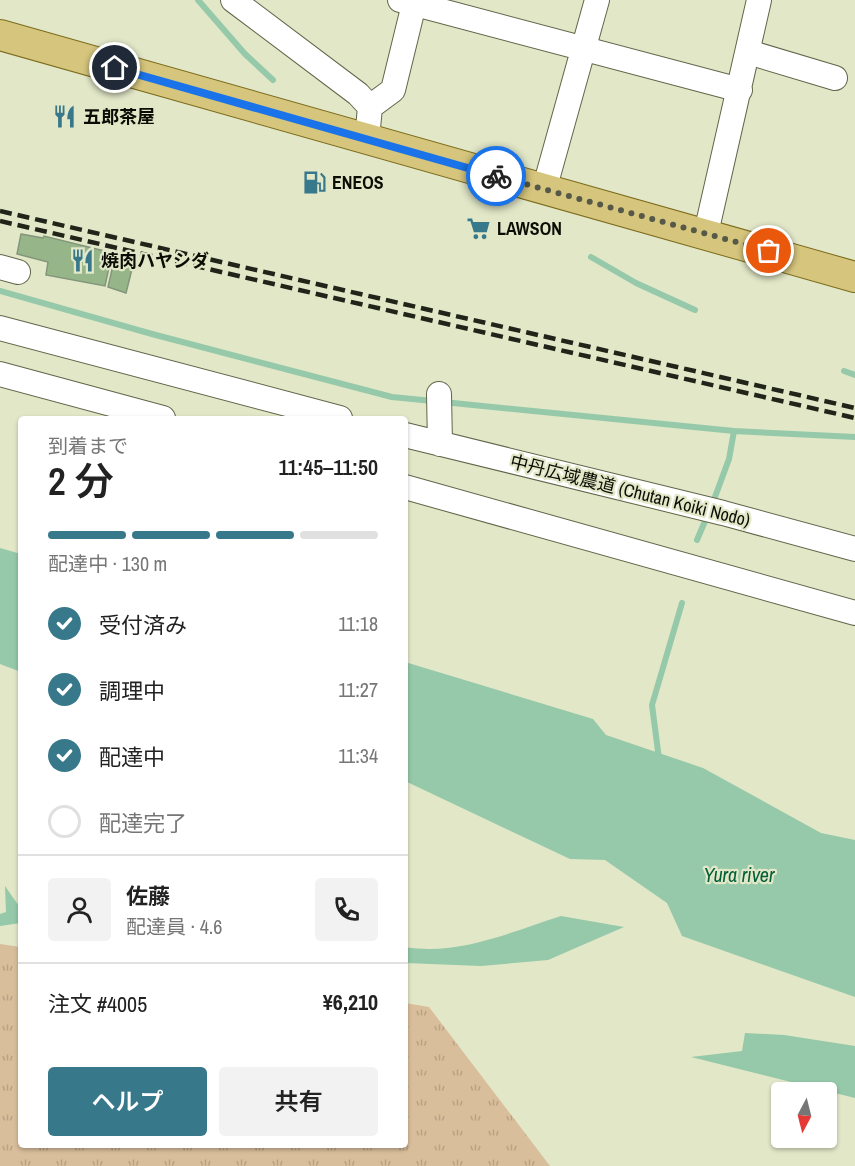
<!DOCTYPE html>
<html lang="ja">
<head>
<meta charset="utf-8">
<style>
  :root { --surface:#fff; --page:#f2f2f2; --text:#222; --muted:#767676; --line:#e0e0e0; --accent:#37788b }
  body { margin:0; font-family:"Archivo Narrow","Noto Sans JP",sans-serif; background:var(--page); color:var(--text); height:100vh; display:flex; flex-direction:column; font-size:22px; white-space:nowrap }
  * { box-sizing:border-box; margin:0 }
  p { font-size:20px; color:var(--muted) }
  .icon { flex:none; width:33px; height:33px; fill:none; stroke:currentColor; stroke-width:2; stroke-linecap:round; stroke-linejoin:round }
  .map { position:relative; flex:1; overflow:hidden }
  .panel { position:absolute; left:18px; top:416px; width:390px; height:732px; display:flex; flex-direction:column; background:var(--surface); border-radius:6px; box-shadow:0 2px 4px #0004 }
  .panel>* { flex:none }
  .needle { width:39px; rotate:187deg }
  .tools { position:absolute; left:771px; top:1082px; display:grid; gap:12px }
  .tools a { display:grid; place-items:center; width:66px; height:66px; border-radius:6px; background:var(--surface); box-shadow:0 2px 4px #0004; font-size:30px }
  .pin { position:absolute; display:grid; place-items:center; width:51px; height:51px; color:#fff; margin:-26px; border:3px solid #fff; border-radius:50%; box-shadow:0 2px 6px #0007 }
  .courier { position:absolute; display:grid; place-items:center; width:60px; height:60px; margin:-30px; border:4px solid #1a73e8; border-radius:50%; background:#fff; color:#222; box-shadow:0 2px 8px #0007 }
  .summary em { font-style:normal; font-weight:600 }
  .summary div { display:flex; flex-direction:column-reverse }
  .summary { display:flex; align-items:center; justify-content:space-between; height:102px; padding:0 30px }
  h1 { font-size:39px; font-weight:600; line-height:45px }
  .bar { display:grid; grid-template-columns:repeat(4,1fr); gap:9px 6px; align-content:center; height:72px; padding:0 30px }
  .bar i { height:8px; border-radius:4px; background:var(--line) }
  .bar .current { background:var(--accent) }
  .bar p { grid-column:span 4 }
  .line { display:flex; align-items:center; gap:15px; padding:0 30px; border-top:2px solid var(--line) }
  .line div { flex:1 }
  .round { display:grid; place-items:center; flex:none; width:63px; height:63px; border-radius:6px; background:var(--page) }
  ol { padding:0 30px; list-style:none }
  li { display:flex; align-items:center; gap:18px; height:66px }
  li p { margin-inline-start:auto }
  li .icon { padding:6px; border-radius:50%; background:var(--accent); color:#fff; stroke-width:4 }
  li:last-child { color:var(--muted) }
  li i { width:33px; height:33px; border:3px solid var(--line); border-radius:50% }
  .button { display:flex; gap:12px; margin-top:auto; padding:12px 30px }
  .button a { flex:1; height:69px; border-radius:6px; background:var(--accent); color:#fff; font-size:24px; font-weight:600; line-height:69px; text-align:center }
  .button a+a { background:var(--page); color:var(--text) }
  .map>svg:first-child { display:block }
  .park { fill:url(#park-tufts) }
  .water { fill:#95c9a9 }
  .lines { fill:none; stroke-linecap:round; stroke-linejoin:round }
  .stream { stroke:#95c9a9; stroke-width:6 }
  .building { fill:#96b689; stroke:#83957b; stroke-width:1.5 }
  .minor-casing { stroke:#61664a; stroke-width:26 }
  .major-casing { stroke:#7c6b1b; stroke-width:32 }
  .minor { stroke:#fff; stroke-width:24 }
  .major { stroke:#d5c57d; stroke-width:30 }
  .rail { stroke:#212418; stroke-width:4.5; stroke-dasharray:12 6; stroke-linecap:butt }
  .done { stroke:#565948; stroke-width:6; stroke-dasharray:0 10.8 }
  .route { stroke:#1a73e8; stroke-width:8 }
  .labels { text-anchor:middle; stroke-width:4.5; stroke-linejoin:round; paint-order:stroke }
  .poi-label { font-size:18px; font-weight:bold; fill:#0b0d04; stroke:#e1e7c7; text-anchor:start }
  .street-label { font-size:18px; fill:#0b0d04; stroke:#e1e7c7 }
  .water-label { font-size:20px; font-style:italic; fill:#015f38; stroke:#e1e7c7 }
</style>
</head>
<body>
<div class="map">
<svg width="855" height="1166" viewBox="0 0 855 1166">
  <defs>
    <pattern id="park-tufts" width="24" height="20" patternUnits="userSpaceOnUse" patternTransform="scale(1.5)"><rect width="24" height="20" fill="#d9be9b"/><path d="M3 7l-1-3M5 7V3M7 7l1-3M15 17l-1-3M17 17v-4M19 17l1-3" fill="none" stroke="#b9a284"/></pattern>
  </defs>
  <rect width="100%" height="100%" fill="#e1e7c7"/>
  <path class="park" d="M0,944l21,3v197h384v-141l24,4 121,159h-550z"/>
  <path class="water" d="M0,548l21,6v118l-21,-8z
    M405,662l188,57 13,16 97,33 118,65 34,7v157l-173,-61 -15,-33 -62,-43 -35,-1 -165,-78z
    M5,886l16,23v14l-21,3v-12l6,-2z
    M561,916l63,11 -76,33 -67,6 -76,-3v-16c53,9 106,-15 156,-31z
    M745,1033l39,2 71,11v52l-164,-41 51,-6z"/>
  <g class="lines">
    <path class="stream" d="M198,0l47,54 28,26
      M591,257l45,26 59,27
      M0,291l152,43 240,63 41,4
      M844,371l11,4
      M443,402l291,29 121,6
      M712,505l17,-46 5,-28
      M697,540l11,-26
      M659,759l-7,-54 30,-102"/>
  </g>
  <path class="building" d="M21,234l22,4 1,-2 65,16 -1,5 3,1 -6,28 -59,-11 2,-13 -31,-8z
    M116,252l19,5 -9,36 -18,-6z"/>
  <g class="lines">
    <defs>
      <path id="minor" d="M233,0l125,94 12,13 -3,32
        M400,0l340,90
        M748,52l87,26
        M370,107l23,-17 22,-90
        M544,190l53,-190
        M706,233l53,-233
        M0,267l18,5
        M0,328l340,90
        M0,374l163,44
        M439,394l1,50
        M405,435l318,78 132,36
        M405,487l450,126"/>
      <path id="major" d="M0,35l855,242"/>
    </defs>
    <use href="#minor" class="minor-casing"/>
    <use href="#major" class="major-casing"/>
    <use href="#minor" class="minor"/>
    <use href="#major" class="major"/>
    <path class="rail" d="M0,211l855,197
      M0,221l855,197"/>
  </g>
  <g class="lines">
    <path class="done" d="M496,176l273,75"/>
    <path class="route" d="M115,68l381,108"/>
  </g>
  <defs>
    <symbol id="restaurant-bare" viewBox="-9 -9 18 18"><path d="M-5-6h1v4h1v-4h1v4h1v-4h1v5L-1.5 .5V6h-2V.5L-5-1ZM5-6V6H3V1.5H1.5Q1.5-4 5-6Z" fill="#37788b" stroke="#e1e7c7" stroke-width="2.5" paint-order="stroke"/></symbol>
    <symbol id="fuel-bare" viewBox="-9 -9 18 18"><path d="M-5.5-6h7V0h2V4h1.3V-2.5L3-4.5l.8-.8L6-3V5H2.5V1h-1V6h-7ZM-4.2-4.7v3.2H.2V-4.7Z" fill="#37788b" stroke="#e1e7c7" stroke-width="2.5" paint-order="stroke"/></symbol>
    <symbol id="supermarket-bare" viewBox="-9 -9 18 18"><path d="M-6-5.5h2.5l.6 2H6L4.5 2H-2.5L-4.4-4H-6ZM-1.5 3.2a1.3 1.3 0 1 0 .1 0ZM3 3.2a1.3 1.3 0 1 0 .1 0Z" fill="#37788b" stroke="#e1e7c7" stroke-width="2.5" paint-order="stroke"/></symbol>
  </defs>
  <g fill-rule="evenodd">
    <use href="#restaurant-bare" x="48" y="100" width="33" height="33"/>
    <use href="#fuel-bare" x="298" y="166" width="33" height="33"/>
    <use href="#supermarket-bare" x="462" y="212" width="33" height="33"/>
    <use href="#restaurant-bare" x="66" y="244" width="33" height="33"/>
  </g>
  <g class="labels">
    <g class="poi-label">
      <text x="83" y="123">五郎茶屋</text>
      <text x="332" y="189">ENEOS</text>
      <text x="497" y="235">LAWSON</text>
      <text x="101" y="267">焼肉ハヤシダ</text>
    </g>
    <g class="street-label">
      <text transform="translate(630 491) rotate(14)" y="6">中丹広域農道 (Chutan Koiki Nodo)</text>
    </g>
    <g class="water-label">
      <text x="739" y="882">Yura river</text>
    </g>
  </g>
</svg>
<div class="tools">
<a><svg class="needle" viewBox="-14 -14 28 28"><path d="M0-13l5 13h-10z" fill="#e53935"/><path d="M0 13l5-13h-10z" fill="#767676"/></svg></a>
</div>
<div class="pin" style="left:769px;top:251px;background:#ea580c"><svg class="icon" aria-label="bag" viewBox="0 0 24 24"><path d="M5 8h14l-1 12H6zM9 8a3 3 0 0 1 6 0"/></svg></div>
<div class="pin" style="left:115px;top:68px;background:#1f2937"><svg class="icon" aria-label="home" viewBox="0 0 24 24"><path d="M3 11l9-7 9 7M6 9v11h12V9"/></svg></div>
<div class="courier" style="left:496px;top:176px"><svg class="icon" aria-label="bike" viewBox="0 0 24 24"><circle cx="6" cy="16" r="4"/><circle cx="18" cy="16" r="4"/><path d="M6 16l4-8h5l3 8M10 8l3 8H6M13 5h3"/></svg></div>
<section class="panel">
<div class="summary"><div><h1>2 分</h1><p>到着まで</p></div><em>11:45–11:50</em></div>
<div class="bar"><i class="current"></i><i class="current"></i><i class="current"></i><i></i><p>配達中 · 130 m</p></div>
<ol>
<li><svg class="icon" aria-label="check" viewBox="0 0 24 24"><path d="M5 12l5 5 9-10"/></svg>受付済み<p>11:18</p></li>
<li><svg class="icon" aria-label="check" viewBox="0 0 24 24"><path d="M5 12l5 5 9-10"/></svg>調理中<p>11:27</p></li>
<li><svg class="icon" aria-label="check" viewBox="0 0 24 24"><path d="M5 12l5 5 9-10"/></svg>配達中<p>11:34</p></li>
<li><i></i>配達完了</li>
</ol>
<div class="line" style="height:108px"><a class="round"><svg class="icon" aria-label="person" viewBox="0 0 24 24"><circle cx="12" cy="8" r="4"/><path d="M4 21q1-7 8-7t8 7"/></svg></a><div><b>佐藤</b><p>配達員 · 4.6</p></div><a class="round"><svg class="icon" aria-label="phone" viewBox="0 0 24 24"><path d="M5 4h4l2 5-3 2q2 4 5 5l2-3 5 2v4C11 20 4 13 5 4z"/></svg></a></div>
<div class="line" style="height:78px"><div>注文 #4005</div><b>¥6,210</b></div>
<div class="button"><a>ヘルプ</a><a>共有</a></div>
</section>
</div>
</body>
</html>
